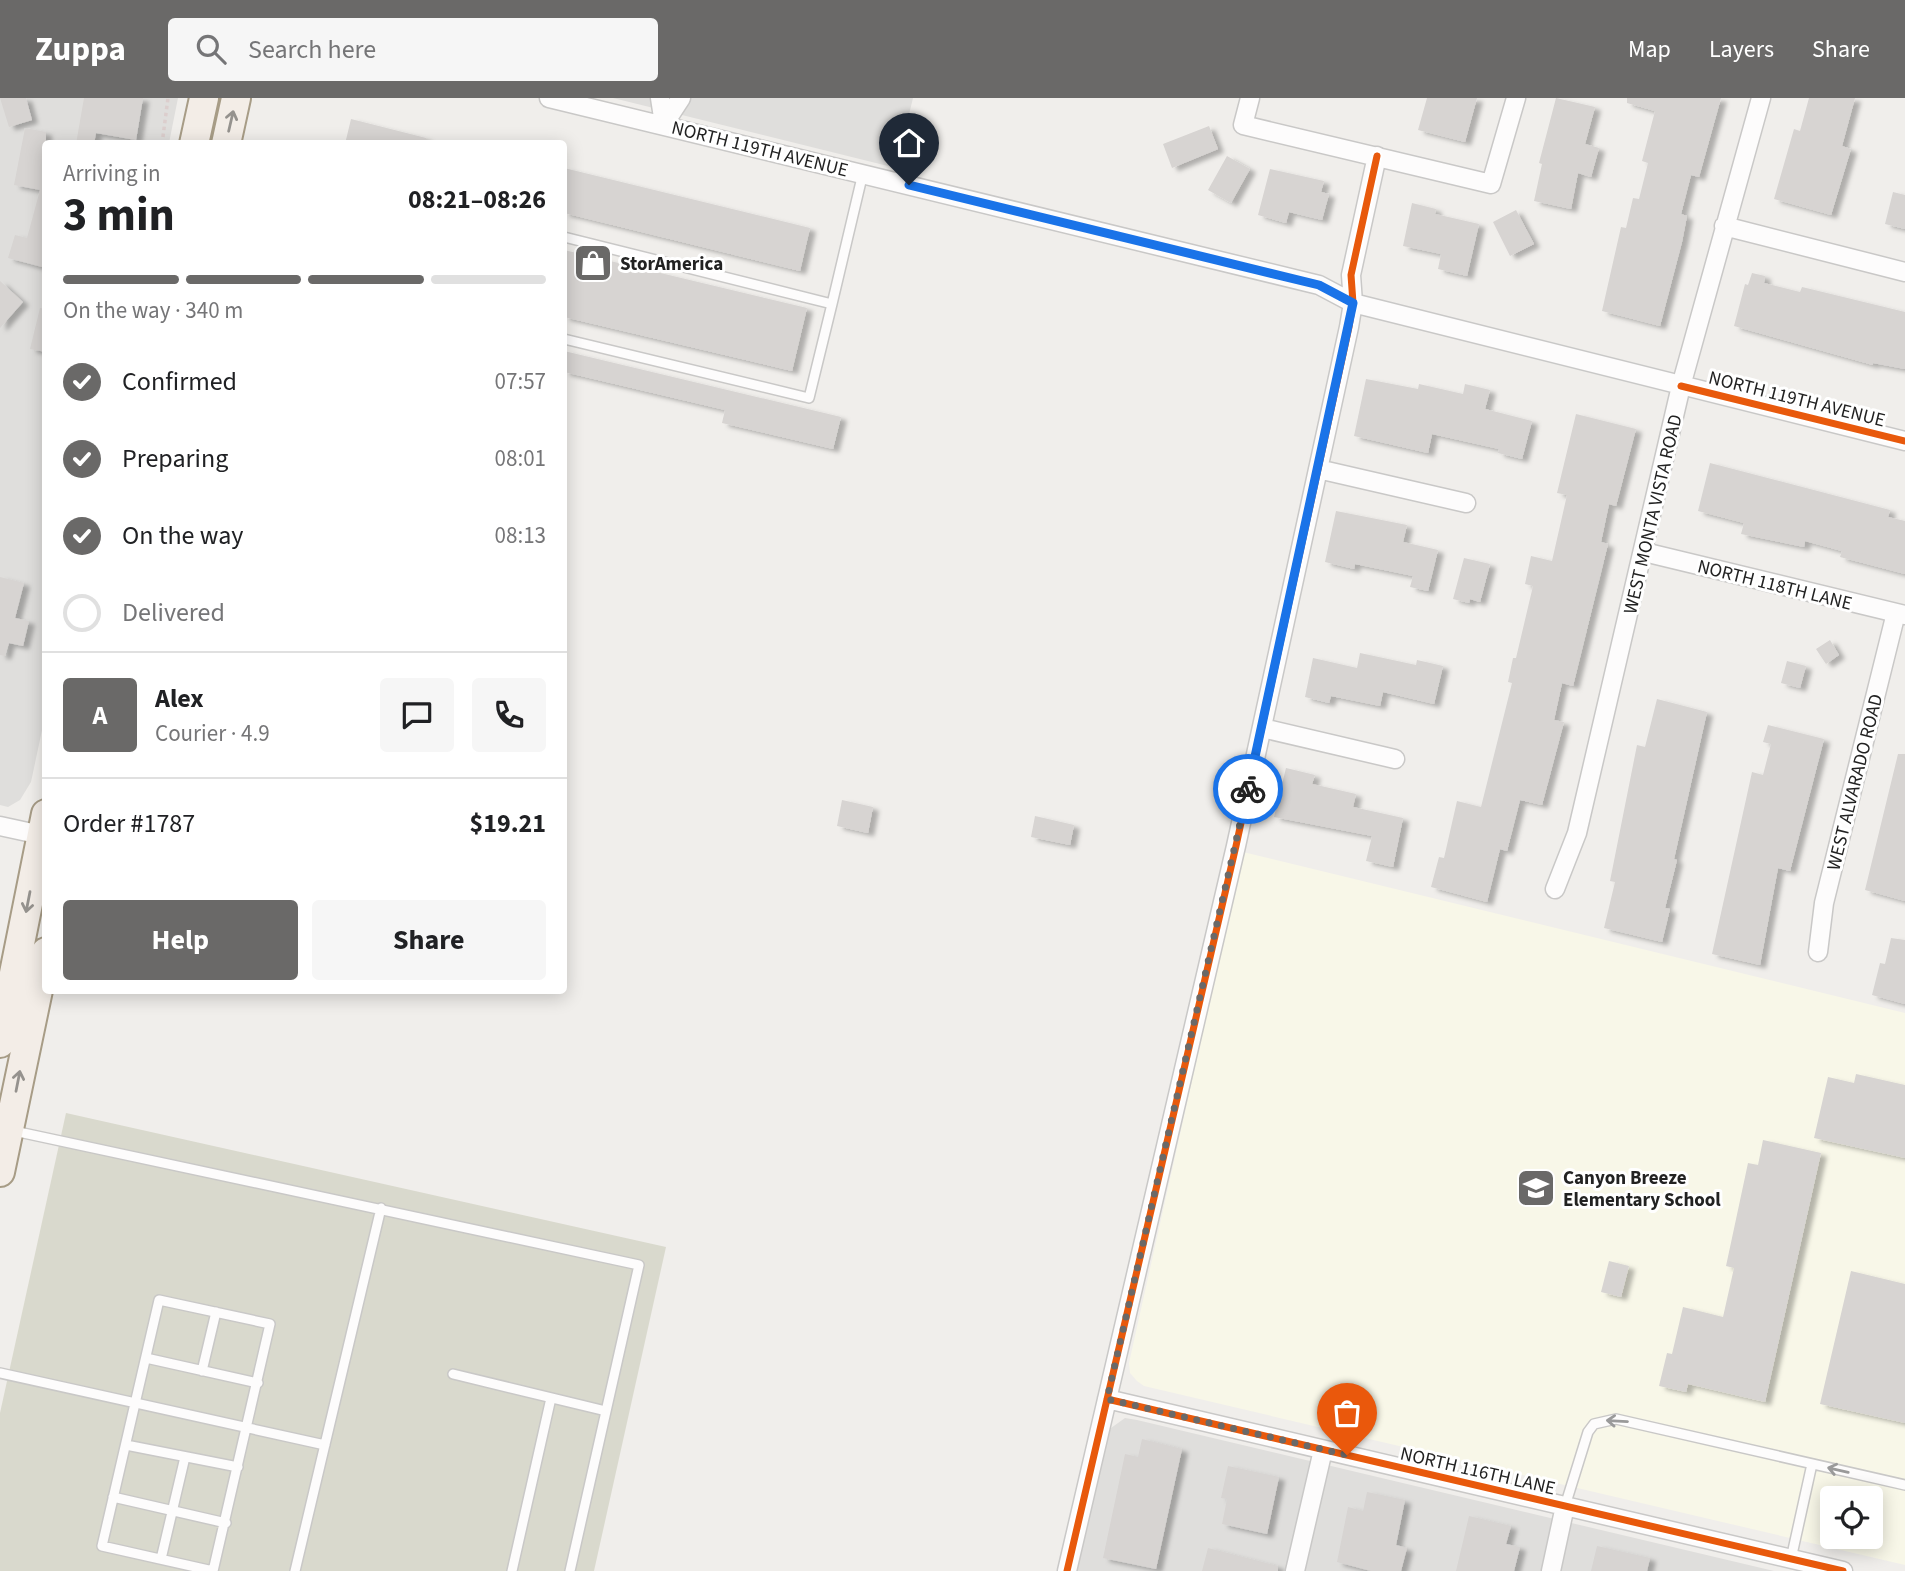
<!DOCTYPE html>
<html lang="en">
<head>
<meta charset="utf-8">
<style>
  :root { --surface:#fff; --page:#f6f6f6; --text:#202124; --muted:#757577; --line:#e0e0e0; --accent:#6a6968 }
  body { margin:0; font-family:"Source Sans 3",sans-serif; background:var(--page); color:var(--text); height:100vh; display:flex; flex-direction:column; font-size:26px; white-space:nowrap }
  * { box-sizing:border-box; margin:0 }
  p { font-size:23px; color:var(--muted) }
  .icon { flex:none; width:38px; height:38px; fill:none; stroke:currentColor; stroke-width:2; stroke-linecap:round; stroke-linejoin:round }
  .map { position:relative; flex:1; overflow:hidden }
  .drawer { position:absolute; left:42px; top:42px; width:525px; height:854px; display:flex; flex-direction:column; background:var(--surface); border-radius:7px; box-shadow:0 4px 18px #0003 }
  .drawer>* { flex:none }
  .controls { position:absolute; left:1820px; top:1388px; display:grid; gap:14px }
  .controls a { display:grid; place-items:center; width:63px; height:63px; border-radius:7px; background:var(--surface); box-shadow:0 4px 18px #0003; font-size:35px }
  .pin { position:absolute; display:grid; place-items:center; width:60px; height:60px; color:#fff; margin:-72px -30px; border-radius:50% 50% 50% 0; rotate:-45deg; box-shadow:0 0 7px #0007 }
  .pin .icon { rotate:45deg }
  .courier { position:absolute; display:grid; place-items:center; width:70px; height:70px; margin:-35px; border:5px solid #1a73e8; border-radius:50%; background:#fff; color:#222; box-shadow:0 2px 9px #0007 }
  .summary em { font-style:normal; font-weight:700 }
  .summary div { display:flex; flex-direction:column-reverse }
  .summary { display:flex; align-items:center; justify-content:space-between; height:119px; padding:0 21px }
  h1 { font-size:46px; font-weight:700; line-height:52px }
  .bar { display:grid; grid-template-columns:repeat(4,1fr); gap:10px 7px; align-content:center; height:84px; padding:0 21px }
  .bar i { height:9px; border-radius:5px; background:var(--line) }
  .bar .selected { background:var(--accent) }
  .bar p { grid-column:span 4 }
  .line { display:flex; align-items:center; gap:18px; padding:0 21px; border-top:2px solid var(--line) }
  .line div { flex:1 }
  .round { display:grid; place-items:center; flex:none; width:74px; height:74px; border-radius:7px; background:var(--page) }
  ol { padding:0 21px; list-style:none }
  li { display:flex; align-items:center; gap:21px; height:77px }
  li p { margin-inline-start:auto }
  li .icon { padding:7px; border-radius:50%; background:var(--accent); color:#fff; stroke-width:4 }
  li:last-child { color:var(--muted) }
  li i { width:38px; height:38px; border:4px solid var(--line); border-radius:50% }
  .button { display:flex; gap:14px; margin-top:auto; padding:14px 21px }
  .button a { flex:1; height:80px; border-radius:7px; background:var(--accent); color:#fff; font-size:28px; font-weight:700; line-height:80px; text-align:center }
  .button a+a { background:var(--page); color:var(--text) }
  header { display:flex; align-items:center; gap:42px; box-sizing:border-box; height:98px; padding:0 35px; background:var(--accent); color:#fff }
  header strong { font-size:33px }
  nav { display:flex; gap:38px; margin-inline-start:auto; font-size:24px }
  .search { width:490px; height:63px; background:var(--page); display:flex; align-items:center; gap:18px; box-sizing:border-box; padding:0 24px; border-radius:7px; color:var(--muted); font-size:26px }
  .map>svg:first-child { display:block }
  .residential { fill:#dfdedc }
  .education { fill:#f8f7e8; fill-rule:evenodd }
  .construction { fill:#d9d9cd }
  .building { fill:#d7d4d2; filter:url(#shadow) }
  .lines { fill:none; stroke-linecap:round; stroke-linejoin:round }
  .lane-casing { stroke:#c9c8c7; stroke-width:12 }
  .street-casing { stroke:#c9c8c7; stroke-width:21 }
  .primary-casing { stroke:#a79c86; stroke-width:32 }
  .path { stroke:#dccecd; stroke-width:3.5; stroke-dasharray:3.5 3.5; stroke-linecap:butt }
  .lane { stroke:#fdfcfc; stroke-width:9 }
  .street { stroke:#fdfcfc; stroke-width:18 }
  .primary { stroke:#f3ede7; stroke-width:28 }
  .cycleway-casing { stroke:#fff; stroke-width:11 }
  .cycleway { stroke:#e8590c; stroke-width:7 }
  .oneway { stroke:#95928e }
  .oneway2 { stroke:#9a9a9a }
  .done { stroke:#6a6968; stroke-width:7; stroke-dasharray:0 12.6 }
  .route { stroke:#1a73e8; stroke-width:9 }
  .labels { text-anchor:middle; stroke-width:6; stroke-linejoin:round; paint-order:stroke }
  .street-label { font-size:19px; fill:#222; stroke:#fff }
  .poi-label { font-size:19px; font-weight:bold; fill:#222; stroke:#fff; text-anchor:start }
</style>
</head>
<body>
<header>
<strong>Zuppa</strong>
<div class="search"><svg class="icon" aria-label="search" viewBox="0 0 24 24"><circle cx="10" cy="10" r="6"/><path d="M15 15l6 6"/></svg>Search here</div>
<nav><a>Map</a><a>Layers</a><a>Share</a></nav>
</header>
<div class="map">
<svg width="1905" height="1473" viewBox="0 0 1905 1473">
  <defs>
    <filter id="shadow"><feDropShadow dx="6" dy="3.5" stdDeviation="2" flood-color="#0004"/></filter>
  </defs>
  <rect width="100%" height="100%" fill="#f0eeeb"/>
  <path class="residential" d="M0,0h178l-9,45 -123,1 -1,572 -14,66 -11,18 -12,7 -8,-2z
    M613,0h300l-17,70z
    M1125,1320l12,2 637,151h-698l32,-136 3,-7z"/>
  <path class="education" d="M1243,754l662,161v552l-761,-179 -7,-5 -7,-8 -1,-10zM1832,1400h39v38h-39z"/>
  <path class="construction" d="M66,1015l600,134 -72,324h-594v-158z"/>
  <path class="building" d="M0,0h26l6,22 -23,7z
    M84,0h59l-7,42 -40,-7 -2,11h-18z
    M1427,0h50l-12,44 -47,-12z
    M1556,0l39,9 -10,37 14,4 -8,29 -13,-4 -7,36 -37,-8 8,-37 -3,-1z
    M1627,0h94l-22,79 -8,-2 -10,39 6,2 -5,26 -22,84 -58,-15 19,-84 5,1 7,-30 6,1 9,-36 -6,-2 13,-50 -28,-8z
    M1809,0h46l-13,48 9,3 -20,66 -57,-16 20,-70 6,2z
    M351,21l75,19v6h-81z
    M1209,28l9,23 -46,19 -9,-24z
    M25,30l21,4v136l-38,-10 7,-23 12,3 13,-48 -26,-5z
    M1227,58l23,13 -19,34 -23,-13z
    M564,70l246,60 -10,43 -236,-58z
    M1270,71l54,12 -3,11 8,2 -7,26 -33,-8 -3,11 -28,-8z
    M1893,94l12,3v34l-20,-5z
    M1412,105l24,6 -1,5 44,10 -12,52 -29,-7 3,-15 -38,-8z
    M1516,112l18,34 -24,12 -17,-34z
    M564,152l243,58 -15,63 -228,-54z
    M1752,175l13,3 -1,7 36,9 2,-5 103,25v57l-32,-6v2l-139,-39 11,-42 3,1z
    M0,183l23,21 -23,26z
    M40,210l6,1v43l-16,-3z
    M564,253l277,66 -8,32 -111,-26 3,-13 -161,-38z
    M1366,281l52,10 1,-5 44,10 2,-10 25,6 -5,19 47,12 -10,38 -24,-6 1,-4 -67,-15 -4,19 -74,-17z
    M1576,316l60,15 -20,77 -7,-2 -8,38 7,2 -35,142 -11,-3 -8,37 10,2 -22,83 -22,-5 -13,51 -7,-2 -13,53 -56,-15 8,-30 5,1 13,-57 24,6 31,-124 -4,-1 5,-24h3l17,-72 -8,-2 6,-28 21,5 15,-66 -10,-2z
    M1710,365l180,47 -2,7 17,4v53l-65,-17 2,-6 -37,-10 -1,6 -63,-13 3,-11 -46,-12z
    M1336,413l71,14 -4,17 35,8 -10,41 -18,-4 3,-11 -58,-12 -1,5 -29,-7z
    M1464,460l26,6 -10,38 -10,-3 -1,4 -16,-4z
    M0,479l24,6 -9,35 14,3 -6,25 -14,-3 -4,13 -5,-1z
    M1830,542l9,15 -13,9 -10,-15z
    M1360,555l56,12 1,-5 26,6 -9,38 -51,-12 -3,14 -49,-10 -2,7 -24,-6 8,-39 44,10z
    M1787,563l19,5 -6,22 -19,-5z
    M1657,601l50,13 -33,147 3,1 -12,48 5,1 -8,33 -58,-14 11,-46 -5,-1 27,-136 8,2z
    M1768,627l56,14 -34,132 -12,-3 -18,97 -48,-11 40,-182 11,3 8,-31 -8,-2z
    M1898,656h7v147l-40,-11z
    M1286,670l29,7 -3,9 44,10 -3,13 50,11 -10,49 -27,-6 6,-25 -98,-19z
    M842,702l31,7 -5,26 -31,-7z
    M1035,718l39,9 -4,20 -39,-8z
    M1891,840l14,2v64l-33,-9 8,-32 5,1z
    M1856,976l49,11v73l-91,-20 14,-61 26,6z
    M1763,1042l58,13 -56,249 -77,-18 -2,8 -27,-6 8,-33 5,1 11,-47 40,10 11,-49 -8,-2 22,-103 10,2z
    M1609,1163l20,5 -8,31 -20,-5z
    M1851,1173l54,13v139l-85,-19z
    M1142,1341l40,10 -26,120 -53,-11 22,-104 13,3z
    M1228,1368l51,11 -12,57 -45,-10 5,-25 -6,-1z
    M1367,1394l38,8 -9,45 11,3 -6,23h-30l-34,-9 11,-55 15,4z
    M1469,1418l42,10 -5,18 14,3 -6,24h-58z
    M1597,1448l53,12 -3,13h-56z
    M1208,1450l70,18v5h-76z"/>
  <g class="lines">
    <defs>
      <path id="lane" d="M564,139l268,67 -23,94 -245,-59
        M832,206l31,-131
        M14,1033l625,134 -69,306
        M159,1202l111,24 -57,247 -111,-25z
        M146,1260l112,25
        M202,1273l14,-59
        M0,1275l325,72
        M453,1276l153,37
        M126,1347l112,22
        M113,1399l113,26
        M1565,1408l23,-74 6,-8 22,-5 289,66
        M161,1461l24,-102
        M1791,1461l21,-95
        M295,1473l86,-363
        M512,1473l39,-173"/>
      <path id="street" d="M549,0l770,187 34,18 552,138
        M660,0l4,26
        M1250,0l-7,27 248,59 25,-86
        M664,26l17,-26
        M1724,128l181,46
        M1318,371l148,34
        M1644,454l261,63
        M1262,630l133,31
        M0,728l46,10
        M1555,791l22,-56 104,-447 80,-288
        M1818,854l6,-49 72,-290
        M1107,1301l736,172
        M1067,1473l169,-725 113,-519 4,-24 -2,-28 26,-119
        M1295,1473l28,-121
        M1551,1473l14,-65"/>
      <path id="primary" d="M194,46l10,-46
        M226,46l10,-46
        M0,945l46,-229
        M0,1074l46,-220"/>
    </defs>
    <use href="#lane" class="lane-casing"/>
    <use href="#street" class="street-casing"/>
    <use href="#primary" class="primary-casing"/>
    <path class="path" d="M162,46l6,-46"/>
    <use href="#lane" class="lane"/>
    <use href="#street" class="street"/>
    <use href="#primary" class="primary"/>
    <defs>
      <path id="cycleway" d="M1681,288l224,55
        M1107,1301l736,172
        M1067,1473l169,-725 113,-519 4,-24 -2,-28 26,-119"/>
    </defs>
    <use href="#cycleway" class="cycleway-casing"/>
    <use href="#cycleway" class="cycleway"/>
  </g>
  <defs><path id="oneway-shaft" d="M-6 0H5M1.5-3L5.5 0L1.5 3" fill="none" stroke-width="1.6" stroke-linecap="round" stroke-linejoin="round" transform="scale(1.75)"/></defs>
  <g class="oneway">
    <use href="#oneway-shaft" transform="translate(231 23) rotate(-77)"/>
    <use href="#oneway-shaft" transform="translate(28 804) rotate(101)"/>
    <use href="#oneway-shaft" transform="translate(18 983) rotate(-79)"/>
  </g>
  <g class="oneway2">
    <use href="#oneway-shaft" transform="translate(1617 1323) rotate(-177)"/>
    <use href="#oneway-shaft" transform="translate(1838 1372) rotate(-167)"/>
  </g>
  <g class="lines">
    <path class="done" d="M1248,691l-141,610 240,56"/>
    <path class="route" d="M909,87l410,100 34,18 -105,486"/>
  </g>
  <defs>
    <symbol id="shop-square" viewBox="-11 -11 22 22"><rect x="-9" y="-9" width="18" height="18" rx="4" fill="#6a6968" stroke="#fff"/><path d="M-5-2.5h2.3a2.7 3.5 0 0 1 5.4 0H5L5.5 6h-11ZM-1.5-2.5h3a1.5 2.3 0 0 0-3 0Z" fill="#fff"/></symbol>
    <symbol id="school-square" viewBox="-11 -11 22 22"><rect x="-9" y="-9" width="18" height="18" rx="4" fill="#6a6968" stroke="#fff"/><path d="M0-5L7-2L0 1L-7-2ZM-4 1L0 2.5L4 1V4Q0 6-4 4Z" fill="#fff"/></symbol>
  </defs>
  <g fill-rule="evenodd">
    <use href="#shop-square" x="571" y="143" width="44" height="44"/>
    <use href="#school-square" x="1514" y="1068" width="44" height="44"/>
  </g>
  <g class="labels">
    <g class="street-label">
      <text transform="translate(760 50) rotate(14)" y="7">NORTH 119TH AVENUE</text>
      <text transform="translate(1797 300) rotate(14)" y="7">NORTH 119TH AVENUE</text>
      <text transform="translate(1652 416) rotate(-77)" y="7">WEST MONTA VISTA ROAD</text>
      <text transform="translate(1775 486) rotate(14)" y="7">NORTH 118TH LANE</text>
      <text transform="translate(1854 684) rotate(-76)" y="7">WEST ALVARADO ROAD</text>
      <text transform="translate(1478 1372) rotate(13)" y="7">NORTH 116TH LANE</text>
    </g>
    <g class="poi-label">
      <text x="620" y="172">StorAmerica</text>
      <text x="1563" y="1086">Canyon Breeze<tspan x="1563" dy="22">Elementary School</tspan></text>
    </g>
  </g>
</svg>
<div class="controls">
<a><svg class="icon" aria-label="locate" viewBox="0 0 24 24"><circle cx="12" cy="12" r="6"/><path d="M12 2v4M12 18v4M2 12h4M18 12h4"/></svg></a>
</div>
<div class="pin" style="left:1347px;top:1357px;background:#ea580c"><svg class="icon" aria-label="bag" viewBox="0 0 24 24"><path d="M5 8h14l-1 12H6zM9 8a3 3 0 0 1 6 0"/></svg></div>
<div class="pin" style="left:909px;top:87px;background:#1f2937"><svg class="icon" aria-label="home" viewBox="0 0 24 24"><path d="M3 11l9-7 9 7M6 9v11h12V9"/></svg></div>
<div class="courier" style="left:1248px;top:691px"><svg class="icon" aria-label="bike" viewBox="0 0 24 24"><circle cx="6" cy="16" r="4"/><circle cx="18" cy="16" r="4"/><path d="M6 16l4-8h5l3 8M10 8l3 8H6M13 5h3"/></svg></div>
<section class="drawer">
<div class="summary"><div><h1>3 min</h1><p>Arriving in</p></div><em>08:21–08:26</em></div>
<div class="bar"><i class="selected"></i><i class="selected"></i><i class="selected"></i><i></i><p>On the way · 340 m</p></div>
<ol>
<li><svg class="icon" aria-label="check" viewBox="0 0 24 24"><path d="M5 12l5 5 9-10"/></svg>Confirmed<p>07:57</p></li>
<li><svg class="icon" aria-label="check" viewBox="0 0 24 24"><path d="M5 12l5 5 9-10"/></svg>Preparing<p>08:01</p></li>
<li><svg class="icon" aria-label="check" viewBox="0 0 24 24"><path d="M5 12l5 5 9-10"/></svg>On the way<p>08:13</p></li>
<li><i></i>Delivered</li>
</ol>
<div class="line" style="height:126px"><b class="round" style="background:var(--accent);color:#fff">A</b><div><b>Alex</b><p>Courier · 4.9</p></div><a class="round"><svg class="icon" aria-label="chat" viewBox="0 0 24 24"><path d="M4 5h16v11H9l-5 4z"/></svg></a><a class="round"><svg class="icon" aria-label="phone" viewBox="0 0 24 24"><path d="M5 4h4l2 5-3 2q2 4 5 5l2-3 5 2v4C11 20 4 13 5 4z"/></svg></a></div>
<div class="line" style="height:91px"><div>Order #1787</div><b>$19.21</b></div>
<div class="button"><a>Help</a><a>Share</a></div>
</section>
</div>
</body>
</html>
